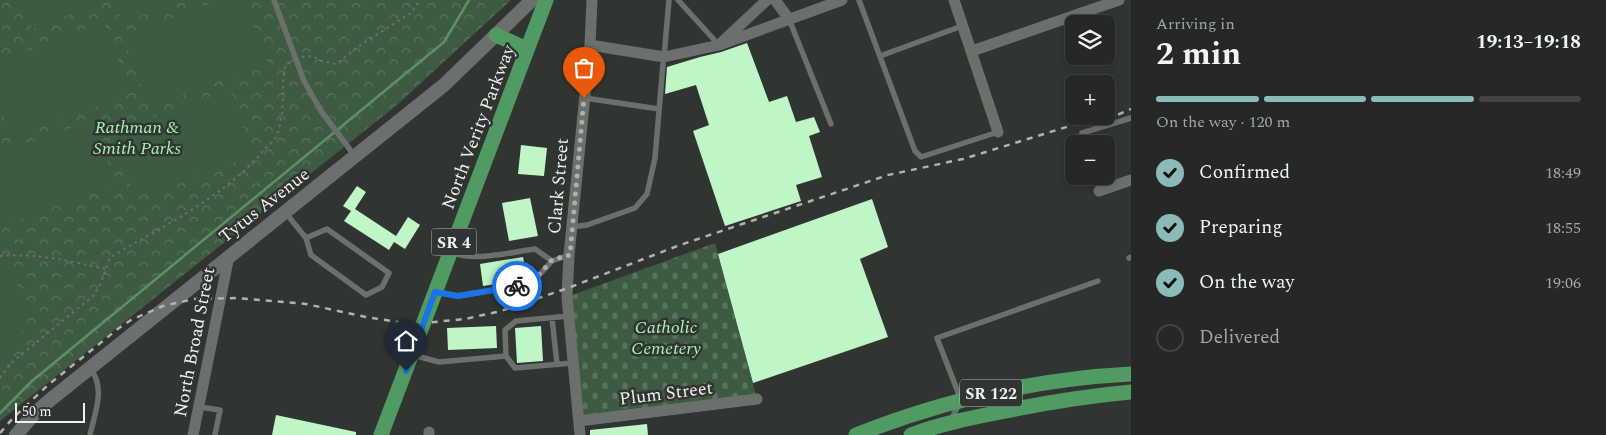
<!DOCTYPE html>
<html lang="en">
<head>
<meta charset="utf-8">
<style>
  :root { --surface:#252825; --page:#313432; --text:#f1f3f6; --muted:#a3a6a7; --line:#424442; --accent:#8bbbb9 }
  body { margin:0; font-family:Spectral,serif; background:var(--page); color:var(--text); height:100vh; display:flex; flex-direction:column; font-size:19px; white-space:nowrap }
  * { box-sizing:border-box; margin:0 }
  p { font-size:16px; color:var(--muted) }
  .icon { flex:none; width:28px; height:28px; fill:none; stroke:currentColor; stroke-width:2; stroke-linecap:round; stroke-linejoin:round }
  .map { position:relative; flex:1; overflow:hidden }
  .sheet { display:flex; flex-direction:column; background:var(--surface); width:475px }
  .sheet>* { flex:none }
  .tools { position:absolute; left:1065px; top:15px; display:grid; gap:10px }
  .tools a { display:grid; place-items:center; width:50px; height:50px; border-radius:8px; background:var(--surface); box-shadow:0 2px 8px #0003,0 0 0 1px var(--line); font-size:25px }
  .scale { position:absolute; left:15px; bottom:12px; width:70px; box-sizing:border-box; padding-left:5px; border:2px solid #f0f2f0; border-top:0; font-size:14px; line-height:18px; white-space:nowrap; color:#f0f2f0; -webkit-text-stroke:4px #313531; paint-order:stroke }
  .pin { position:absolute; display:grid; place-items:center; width:42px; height:42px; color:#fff; margin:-51px -21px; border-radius:50% 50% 50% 0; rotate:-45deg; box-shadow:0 0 5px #0007 }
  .pin .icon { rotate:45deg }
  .courier { position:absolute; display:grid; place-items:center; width:50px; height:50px; margin:-25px; border:4px solid #1a73e8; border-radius:50%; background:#fff; color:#222; box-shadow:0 1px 6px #0007 }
  .summary em { font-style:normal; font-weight:700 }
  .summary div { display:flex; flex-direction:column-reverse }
  .summary { display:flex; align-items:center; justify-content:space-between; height:85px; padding:0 25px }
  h1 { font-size:32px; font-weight:700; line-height:38px }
  .bar { display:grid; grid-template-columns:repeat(4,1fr); gap:8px 5px; align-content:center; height:60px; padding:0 25px }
  .bar i { height:6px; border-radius:4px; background:var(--line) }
  .bar .active { background:var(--accent) }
  .bar p { grid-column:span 4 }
  ol { padding:0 25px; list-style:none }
  li { display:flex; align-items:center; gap:15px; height:55px }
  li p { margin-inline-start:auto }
  li .icon { padding:5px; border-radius:50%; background:var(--accent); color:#111; stroke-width:4 }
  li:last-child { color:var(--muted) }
  li i { width:28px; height:28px; border:2px solid var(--line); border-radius:50% }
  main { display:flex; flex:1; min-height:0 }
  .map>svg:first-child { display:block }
  .cemetery { fill:url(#cemetery-stones) }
  .park { fill:url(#park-crowns) }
  .pitch { fill:#3e5b42 }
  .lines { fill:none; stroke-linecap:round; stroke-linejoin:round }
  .stream { stroke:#5d9064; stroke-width:2.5 }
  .building { fill:#bff6c6 }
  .path { stroke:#6c6f6c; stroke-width:2; stroke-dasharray:2.5 4; stroke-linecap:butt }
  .service { stroke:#6c706c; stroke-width:5.5 }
  .minor { stroke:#6c706c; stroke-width:11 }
  .tertiary { stroke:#6c706c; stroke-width:14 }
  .primary { stroke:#4f9b61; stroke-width:15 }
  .rail { stroke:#b1b3b1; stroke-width:2.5; stroke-dasharray:6 6; stroke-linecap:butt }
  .done { stroke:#adb0ad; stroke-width:5; stroke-dasharray:0 9 }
  .route { stroke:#1a73e8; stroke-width:6 }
  .labels { text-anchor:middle; stroke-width:5; stroke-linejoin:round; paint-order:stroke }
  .shield { fill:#313531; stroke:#b7b9b7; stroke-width:1 }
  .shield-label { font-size:16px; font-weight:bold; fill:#f0f2f0 }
  .park-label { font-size:18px; font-style:italic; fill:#a8f3b1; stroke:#313531 }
  .street-label { font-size:18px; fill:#f0f2f0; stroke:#313531 }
</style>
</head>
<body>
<main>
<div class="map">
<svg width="1131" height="435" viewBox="0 0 1131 435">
  <defs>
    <pattern id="cemetery-stones" width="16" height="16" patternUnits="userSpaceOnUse" patternTransform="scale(1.25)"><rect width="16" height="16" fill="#3e5b42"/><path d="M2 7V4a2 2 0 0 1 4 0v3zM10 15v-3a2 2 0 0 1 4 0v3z" fill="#5a735e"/></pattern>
    <pattern id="park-crowns" width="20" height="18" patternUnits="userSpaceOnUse" patternTransform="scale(1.25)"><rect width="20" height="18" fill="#3e5b42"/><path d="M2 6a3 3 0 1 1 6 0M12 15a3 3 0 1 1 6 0" fill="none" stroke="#5a735e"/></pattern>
  </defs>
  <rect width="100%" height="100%" fill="#313531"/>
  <path class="cemetery" d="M715,243l42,156 -178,22 -12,-124z"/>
  <path class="park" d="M0,0h511l-114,105 -397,316z"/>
  <path class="pitch" d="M21,0h81l1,2 -71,27z
    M114,0h54l2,5 -48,18z
    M220,0h24l24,63 -119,44 -26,-71z
    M104,23l26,70 -119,45 -11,-30v-47z
    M230,90l24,65 -119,43 -24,-65z
    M93,120l23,64 -116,43v-73z
    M9,264l20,53 -22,47 -7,7v-104z"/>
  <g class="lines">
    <path class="stream" d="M0,413l32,-32 412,-339 25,-42"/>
  </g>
  <path class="building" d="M747,43l22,59 18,-6 9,26 18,-5 6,15 -11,4 13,41 -26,8 5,16 -76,25 -32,-95 16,-6 -13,-40 -31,9 2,-27 33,-10 21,-5z
    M521,145l26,3 -3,28 -26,-2z
    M357,186l9,6 -11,17 41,27 12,-19 12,8 -15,24 -11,-7 -5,8 -45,-29 7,-10 -8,-5z
    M530,198l8,38 -29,5 -7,-38z
    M872,199l16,48 -28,12 28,78 -135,46 -35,-129z
    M523,257l4,22 -44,7 -3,-22z
    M496,326l1,22 -49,2 -1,-22z
    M541,326l2,35 -26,2 -2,-35z
    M276,415l80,17v3h-84z
    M647,424l1,11h-58v-5z"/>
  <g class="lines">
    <path class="path" d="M302,57l10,-1 9,5 15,3 26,-20 49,-31 9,-13
      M0,256c36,-3 70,5 106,13
      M0,378l10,-14 83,-68 8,-13 8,-23 5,-5c50,-29 111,-59 149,-104 4,-4 10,-9 13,-14 10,-23 5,-48 9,-72l5,-3"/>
    <path class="service" d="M274,0l30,81 17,30 33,44
      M678,0l40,44
      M859,0l56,151 6,6 77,-25
      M789,19l42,105
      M880,56l82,-30
      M664,57l5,-57
      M585,98l74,11
      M1082,133l49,-15
      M285,212l21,26 5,17 55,40 16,-8 7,-14 -62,-44 -21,9
      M572,227l15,-2 48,-17 12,-14 8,-36 8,-94
      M452,253c27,8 55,0 83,-4l17,12
      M1129,258l2,-1
      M437,292l21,4 73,-12 21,-23 17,-6
      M552,318l5,46
      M413,355l26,7 67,-6 9,12 58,-5
      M506,356l-1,-26 11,-9 53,-5
      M199,407l21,3 -5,25
      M951,420l10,-20 -24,-62 161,-57
      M90,435c5,-23 16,-47 0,-67"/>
    <path class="minor" d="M775,0l14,19
      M954,0l44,132
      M722,42l45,-42
      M590,45l74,12 55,-12 123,-45
      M972,51l147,-51
      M1099,191l32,-11
      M579,421l178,-22
      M429,432v3
      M193,435l36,-179
      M580,435l-13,-138 2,-42 21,-210 2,-45"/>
    <path class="tertiary" d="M16,435l19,-22 15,-13 394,-315 88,-85"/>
    <path class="primary" d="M496,35l31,14
      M381,435l165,-435
      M856,435c88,-35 180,-56 275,-61
      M911,435c29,-11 59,-17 90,-23 43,-9 86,-16 130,-20"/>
    <path class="rail" d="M1096,124l35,-15
      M0,433l13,-15 35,-33 71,-57 12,-8 32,-14 31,-7 43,-1 69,6 60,13 32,5 26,1 41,-4 36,-8 67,-23 112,-43 208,-70 75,-16 139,-43"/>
  </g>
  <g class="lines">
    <path class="done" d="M517,286l14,-2 21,-24 18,-5 14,-157"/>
    <path class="route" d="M406,371l29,-79 23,4 59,-10"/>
  </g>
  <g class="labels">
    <g class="shield">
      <rect x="431.5" y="228.5" width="45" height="27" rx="4"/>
      <rect x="960" y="379.5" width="62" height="27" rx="4"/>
    </g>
    <g class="shield-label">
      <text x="454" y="248">SR 4</text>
      <text x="991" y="399">SR 122</text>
    </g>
    <g class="park-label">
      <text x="137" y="133">Rathman &amp;<tspan x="137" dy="21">Smith Parks</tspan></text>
      <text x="666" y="333">Catholic<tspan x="666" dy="21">Cemetery</tspan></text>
    </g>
    <g class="street-label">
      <text transform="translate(478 127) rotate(-69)" y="6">North Verity Parkway</text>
      <text transform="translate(558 186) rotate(-85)" y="6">Clark Street</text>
      <text transform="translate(264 205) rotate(-38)" y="6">Tytus Avenue</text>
      <text transform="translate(194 342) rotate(-79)" y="6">North Broad Street</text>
      <text transform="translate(666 393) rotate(-7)" y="6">Plum Street</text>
    </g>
  </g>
</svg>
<div class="tools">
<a><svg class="icon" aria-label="layers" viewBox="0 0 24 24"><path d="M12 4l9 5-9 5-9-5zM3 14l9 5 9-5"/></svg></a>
<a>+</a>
<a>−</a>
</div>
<div class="scale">50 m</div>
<div class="pin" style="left:584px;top:98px;background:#ea580c"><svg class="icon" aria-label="bag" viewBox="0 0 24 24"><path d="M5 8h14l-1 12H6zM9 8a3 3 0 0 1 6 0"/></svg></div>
<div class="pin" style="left:406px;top:371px;background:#1f2937"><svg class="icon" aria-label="home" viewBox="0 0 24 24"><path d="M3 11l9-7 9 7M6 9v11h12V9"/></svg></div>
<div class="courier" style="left:517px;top:286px"><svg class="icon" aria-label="bike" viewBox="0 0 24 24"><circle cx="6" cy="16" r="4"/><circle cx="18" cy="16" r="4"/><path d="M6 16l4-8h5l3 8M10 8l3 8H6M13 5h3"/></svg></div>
</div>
<section class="sheet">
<div class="summary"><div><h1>2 min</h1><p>Arriving in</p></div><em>19:13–19:18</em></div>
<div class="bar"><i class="active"></i><i class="active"></i><i class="active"></i><i></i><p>On the way · 120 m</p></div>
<ol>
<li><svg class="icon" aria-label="check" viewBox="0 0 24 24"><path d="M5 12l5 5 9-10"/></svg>Confirmed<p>18:49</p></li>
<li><svg class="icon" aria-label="check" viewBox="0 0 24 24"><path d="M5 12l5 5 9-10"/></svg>Preparing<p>18:55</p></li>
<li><svg class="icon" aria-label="check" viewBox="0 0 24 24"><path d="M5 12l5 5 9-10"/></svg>On the way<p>19:06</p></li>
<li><i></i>Delivered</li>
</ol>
</section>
</main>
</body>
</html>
